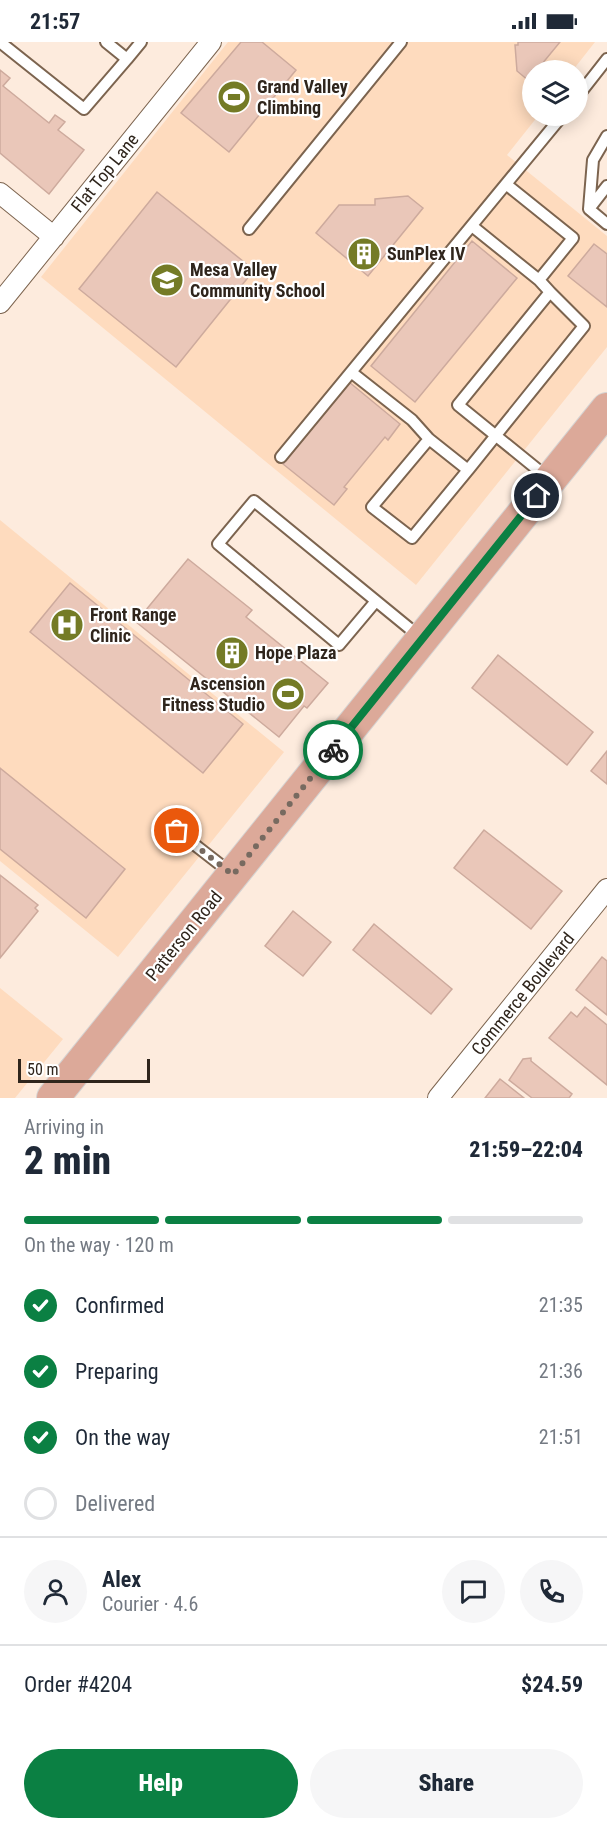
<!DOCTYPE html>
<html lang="en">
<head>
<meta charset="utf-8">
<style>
  :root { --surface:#fff; --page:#f6f6f7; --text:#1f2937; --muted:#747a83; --line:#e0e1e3; --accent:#0b8043 }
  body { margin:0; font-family:"Roboto Condensed",sans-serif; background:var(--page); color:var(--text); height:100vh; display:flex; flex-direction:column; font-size:22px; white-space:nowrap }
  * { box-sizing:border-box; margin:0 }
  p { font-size:20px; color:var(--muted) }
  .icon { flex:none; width:33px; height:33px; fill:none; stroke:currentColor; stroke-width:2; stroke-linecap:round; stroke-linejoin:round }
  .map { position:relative; height:1056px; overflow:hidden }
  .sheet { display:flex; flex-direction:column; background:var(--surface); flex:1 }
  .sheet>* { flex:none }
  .controls { position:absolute; left:522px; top:18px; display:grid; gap:12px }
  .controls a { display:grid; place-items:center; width:66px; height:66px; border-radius:50%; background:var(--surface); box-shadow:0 3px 15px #0003; font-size:30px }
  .scale { position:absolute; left:18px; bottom:15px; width:132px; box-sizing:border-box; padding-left:6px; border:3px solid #2f251c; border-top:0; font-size:16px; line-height:21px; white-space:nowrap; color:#2f251c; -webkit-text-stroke:4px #fff; paint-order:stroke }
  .pin { position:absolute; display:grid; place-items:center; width:51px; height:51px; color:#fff; margin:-26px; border:3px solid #fff; border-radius:50%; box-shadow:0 2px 6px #0007 }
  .courier { position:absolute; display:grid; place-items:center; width:60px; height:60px; margin:-30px; border:4px solid #0b8043; border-radius:50%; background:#fff; color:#222; box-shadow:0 2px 8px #0007 }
  .headline em { font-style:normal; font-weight:800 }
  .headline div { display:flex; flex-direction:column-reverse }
  .headline { display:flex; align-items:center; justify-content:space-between; height:102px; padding:0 24px }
  h1 { font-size:39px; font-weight:800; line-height:45px }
  .bar { display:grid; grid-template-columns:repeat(4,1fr); gap:9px 6px; align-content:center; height:72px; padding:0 24px }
  .bar i { height:8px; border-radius:4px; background:var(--line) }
  .bar .current { background:var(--accent) }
  .bar p { grid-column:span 4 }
  .line { display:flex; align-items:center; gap:15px; padding:0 24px; border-top:2px solid var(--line) }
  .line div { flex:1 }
  .round { display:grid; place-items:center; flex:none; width:63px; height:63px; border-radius:32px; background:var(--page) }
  ol { padding:0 24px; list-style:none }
  li { display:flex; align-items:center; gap:18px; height:66px }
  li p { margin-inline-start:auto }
  li .icon { padding:6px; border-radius:50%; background:var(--accent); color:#fff; stroke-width:4 }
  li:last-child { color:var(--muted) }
  li i { width:33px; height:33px; border:3px solid var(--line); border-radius:50% }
  .action { display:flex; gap:12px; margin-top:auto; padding:12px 24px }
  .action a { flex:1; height:69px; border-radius:36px; background:var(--accent); color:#fff; font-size:24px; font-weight:800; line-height:69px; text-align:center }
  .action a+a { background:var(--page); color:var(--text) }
  .status { display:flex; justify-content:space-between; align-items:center; height:42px; padding:0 30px; background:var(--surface); direction:ltr }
  .status svg { height:16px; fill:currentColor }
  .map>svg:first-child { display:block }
  .built { fill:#fedbbe }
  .building { fill:#eac7b9; stroke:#cdaa9d; stroke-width:1.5 }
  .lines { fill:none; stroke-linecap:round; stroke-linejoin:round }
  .service-casing { stroke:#7c644f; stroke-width:14 }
  .minor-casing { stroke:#7c644f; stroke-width:22 }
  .primary-casing { stroke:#d5d3d2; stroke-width:34 }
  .service { stroke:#fff; stroke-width:10 }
  .minor { stroke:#fff; stroke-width:20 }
  .primary { stroke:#dca999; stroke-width:32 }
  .done { stroke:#776a60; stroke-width:6; stroke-dasharray:0 10.8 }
  .route { stroke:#0b8043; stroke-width:8 }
  .labels { text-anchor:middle; stroke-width:4.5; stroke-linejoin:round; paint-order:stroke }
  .poi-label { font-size:18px; font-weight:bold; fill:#2f251c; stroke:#fff; text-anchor:start }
  .street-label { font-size:18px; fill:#2f251c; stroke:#fff }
</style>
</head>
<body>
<div class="status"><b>21:57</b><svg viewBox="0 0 49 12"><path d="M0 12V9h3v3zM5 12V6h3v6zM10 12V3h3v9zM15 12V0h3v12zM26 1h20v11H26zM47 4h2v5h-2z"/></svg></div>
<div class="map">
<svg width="607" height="1056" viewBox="0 0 607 1056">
  <rect width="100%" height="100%" fill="#fdebdd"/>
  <path class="built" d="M228,0h367l-22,28h-41v46h6l-31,39 100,81v111l-191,238 -375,-308z
    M0,478l284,232 -166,205 -118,-96z
    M0,946l63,51 -48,59h-15z"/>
  <path class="building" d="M241,0h21l34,28 -67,82 -48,-39z
    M518,0h42l-23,28h-5l-3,11 -12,-10 -2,-26h3z
    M0,28l10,8 -7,8 46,37 6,-8 10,7 -7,8 26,20 -35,44 -49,-41z
    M157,150l97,78 -78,97 -97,-78z
    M408,154l15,12 -55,68 -52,-43 23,-28h36v-6z
    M472,199l45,37 -102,124 -44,-36z
    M594,202l13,10v53l-39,-31z
    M349,340l51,42 -12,16 -3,-3 -41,50 3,2 -13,16 -51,-41z
    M188,517l64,51 -6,7 82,66 -21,25 -3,-2 -25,31 -143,-115z
    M70,541l173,141 -40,49 -173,-141z
    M498,613l95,77 -26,33 -95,-77z
    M607,709v33l-16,-13z
    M0,726l125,101 -39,49 -86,-69z
    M484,788l78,61 -31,38 -77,-61z
    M0,833l38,30 -3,3 3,3 -38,47z
    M293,869l38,31 -28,34 -38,-30z
    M374,882l78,65 -21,25 -78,-64z
    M602,915l5,4v54l-31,-25z
    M585,965l22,18v60l-58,-47 22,-26 6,5z
    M531,1016v3l41,33 -3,4h-37l-23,-18 14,-21z
    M500,1037l24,19h-39z"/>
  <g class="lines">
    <defs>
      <path id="service" d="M0,0l84,67 43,-50
        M106,0l21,17 14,-17
        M578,54l29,-37
        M507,143l66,53 -34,42
        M607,144l-18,23 18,15
        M589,167l4,-49 14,-24
        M472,184l67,54 11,12 -92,113 90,73
        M249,187l152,-187
        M351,330l61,48 17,19 39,31 116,-144 -34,-34
        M429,397l-57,68 40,31 56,-68
        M281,415l281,-341
        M376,559l-37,44 -121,-101 36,-43 166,136
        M177,789l54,42"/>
      <path id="minor" d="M0,151l54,44
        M0,261l211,-261
        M438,1056l169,-209"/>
      <path id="primary" d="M53,1056l554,-689"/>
    </defs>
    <use href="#service" class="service-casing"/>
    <use href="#minor" class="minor-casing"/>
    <use href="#primary" class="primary-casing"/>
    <use href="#service" class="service"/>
    <use href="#minor" class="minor"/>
    <use href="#primary" class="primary"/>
  </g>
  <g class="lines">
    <path class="done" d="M177,789l56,44 100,-125"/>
    <path class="route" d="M333,708l204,-254"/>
  </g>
  <defs>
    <symbol id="stadium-disc" viewBox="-11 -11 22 22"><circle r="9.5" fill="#747b26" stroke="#fff"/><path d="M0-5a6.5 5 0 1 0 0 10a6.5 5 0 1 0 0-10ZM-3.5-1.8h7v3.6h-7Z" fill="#fff"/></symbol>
    <symbol id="building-disc" viewBox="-11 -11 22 22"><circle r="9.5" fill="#747b26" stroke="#fff"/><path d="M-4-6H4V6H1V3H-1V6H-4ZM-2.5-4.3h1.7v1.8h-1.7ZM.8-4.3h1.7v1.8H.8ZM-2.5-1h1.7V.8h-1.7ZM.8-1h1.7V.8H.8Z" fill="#fff"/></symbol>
    <symbol id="school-disc" viewBox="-11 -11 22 22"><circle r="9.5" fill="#747b26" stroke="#fff"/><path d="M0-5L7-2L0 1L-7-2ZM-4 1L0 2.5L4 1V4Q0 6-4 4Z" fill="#fff"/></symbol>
    <symbol id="hospital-disc" viewBox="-11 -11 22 22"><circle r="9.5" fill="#747b26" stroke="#fff"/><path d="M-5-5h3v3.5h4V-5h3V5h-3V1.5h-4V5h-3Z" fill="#fff"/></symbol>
  </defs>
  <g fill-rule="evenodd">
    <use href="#stadium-disc" x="215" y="36" width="38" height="38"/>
    <use href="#building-disc" x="345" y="193" width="38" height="38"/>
    <use href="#school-disc" x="148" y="219" width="38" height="38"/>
    <use href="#hospital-disc" x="48" y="564" width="38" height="38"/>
    <use href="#building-disc" x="213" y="592" width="38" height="38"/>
    <use href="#stadium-disc" x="269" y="633" width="38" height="38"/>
  </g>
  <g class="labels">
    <g class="poi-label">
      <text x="257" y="51">Grand Valley<tspan x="257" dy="21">Climbing</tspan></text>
      <text x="387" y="218">SunPlex IV</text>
      <text x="190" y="234">Mesa Valley<tspan x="190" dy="21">Community School</tspan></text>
      <text x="90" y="579">Front Range<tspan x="90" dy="21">Clinic</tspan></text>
      <text x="255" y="617">Hope Plaza</text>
      <text x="265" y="648" text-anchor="end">Ascension<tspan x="265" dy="21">Fitness Studio</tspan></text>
    </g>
    <g class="street-label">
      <text transform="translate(105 131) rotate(-51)" y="6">Flat Top Lane</text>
      <text transform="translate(184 894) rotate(-51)" y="6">Patterson Road</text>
      <text transform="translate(523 952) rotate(-51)" y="6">Commerce Boulevard</text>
    </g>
  </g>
</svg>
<div class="controls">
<a><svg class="icon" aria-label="layers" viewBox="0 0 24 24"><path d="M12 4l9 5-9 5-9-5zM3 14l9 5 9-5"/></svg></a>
</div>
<div class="scale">50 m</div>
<div class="pin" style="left:177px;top:789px;background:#ea580c"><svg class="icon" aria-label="bag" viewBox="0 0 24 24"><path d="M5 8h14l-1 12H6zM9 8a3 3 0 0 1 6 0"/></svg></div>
<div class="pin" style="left:537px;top:454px;background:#1f2937"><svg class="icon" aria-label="home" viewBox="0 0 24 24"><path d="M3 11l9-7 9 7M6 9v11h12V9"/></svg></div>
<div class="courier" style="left:333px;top:708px"><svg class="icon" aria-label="bike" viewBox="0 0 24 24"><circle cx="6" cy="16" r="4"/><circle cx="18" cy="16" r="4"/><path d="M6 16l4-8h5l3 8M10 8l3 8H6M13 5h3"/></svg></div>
</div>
<section class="sheet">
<div class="headline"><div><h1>2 min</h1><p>Arriving in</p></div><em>21:59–22:04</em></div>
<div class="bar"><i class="current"></i><i class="current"></i><i class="current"></i><i></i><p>On the way · 120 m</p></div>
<ol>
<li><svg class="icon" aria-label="check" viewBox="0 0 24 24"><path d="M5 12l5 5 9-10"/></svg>Confirmed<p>21:35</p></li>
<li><svg class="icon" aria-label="check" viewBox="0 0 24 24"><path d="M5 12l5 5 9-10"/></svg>Preparing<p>21:36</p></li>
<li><svg class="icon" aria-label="check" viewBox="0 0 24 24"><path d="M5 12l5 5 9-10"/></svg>On the way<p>21:51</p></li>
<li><i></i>Delivered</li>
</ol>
<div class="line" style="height:108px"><a class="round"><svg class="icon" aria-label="person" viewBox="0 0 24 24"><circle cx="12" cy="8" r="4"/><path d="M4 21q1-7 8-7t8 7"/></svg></a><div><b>Alex</b><p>Courier · 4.6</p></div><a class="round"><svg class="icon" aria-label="chat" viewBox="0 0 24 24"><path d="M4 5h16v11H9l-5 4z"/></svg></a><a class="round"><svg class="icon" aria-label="phone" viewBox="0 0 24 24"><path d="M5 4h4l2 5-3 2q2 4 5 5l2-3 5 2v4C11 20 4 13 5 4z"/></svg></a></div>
<div class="line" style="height:78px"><div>Order #4204</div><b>$24.59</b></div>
<div class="action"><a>Help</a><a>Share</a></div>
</section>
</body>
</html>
